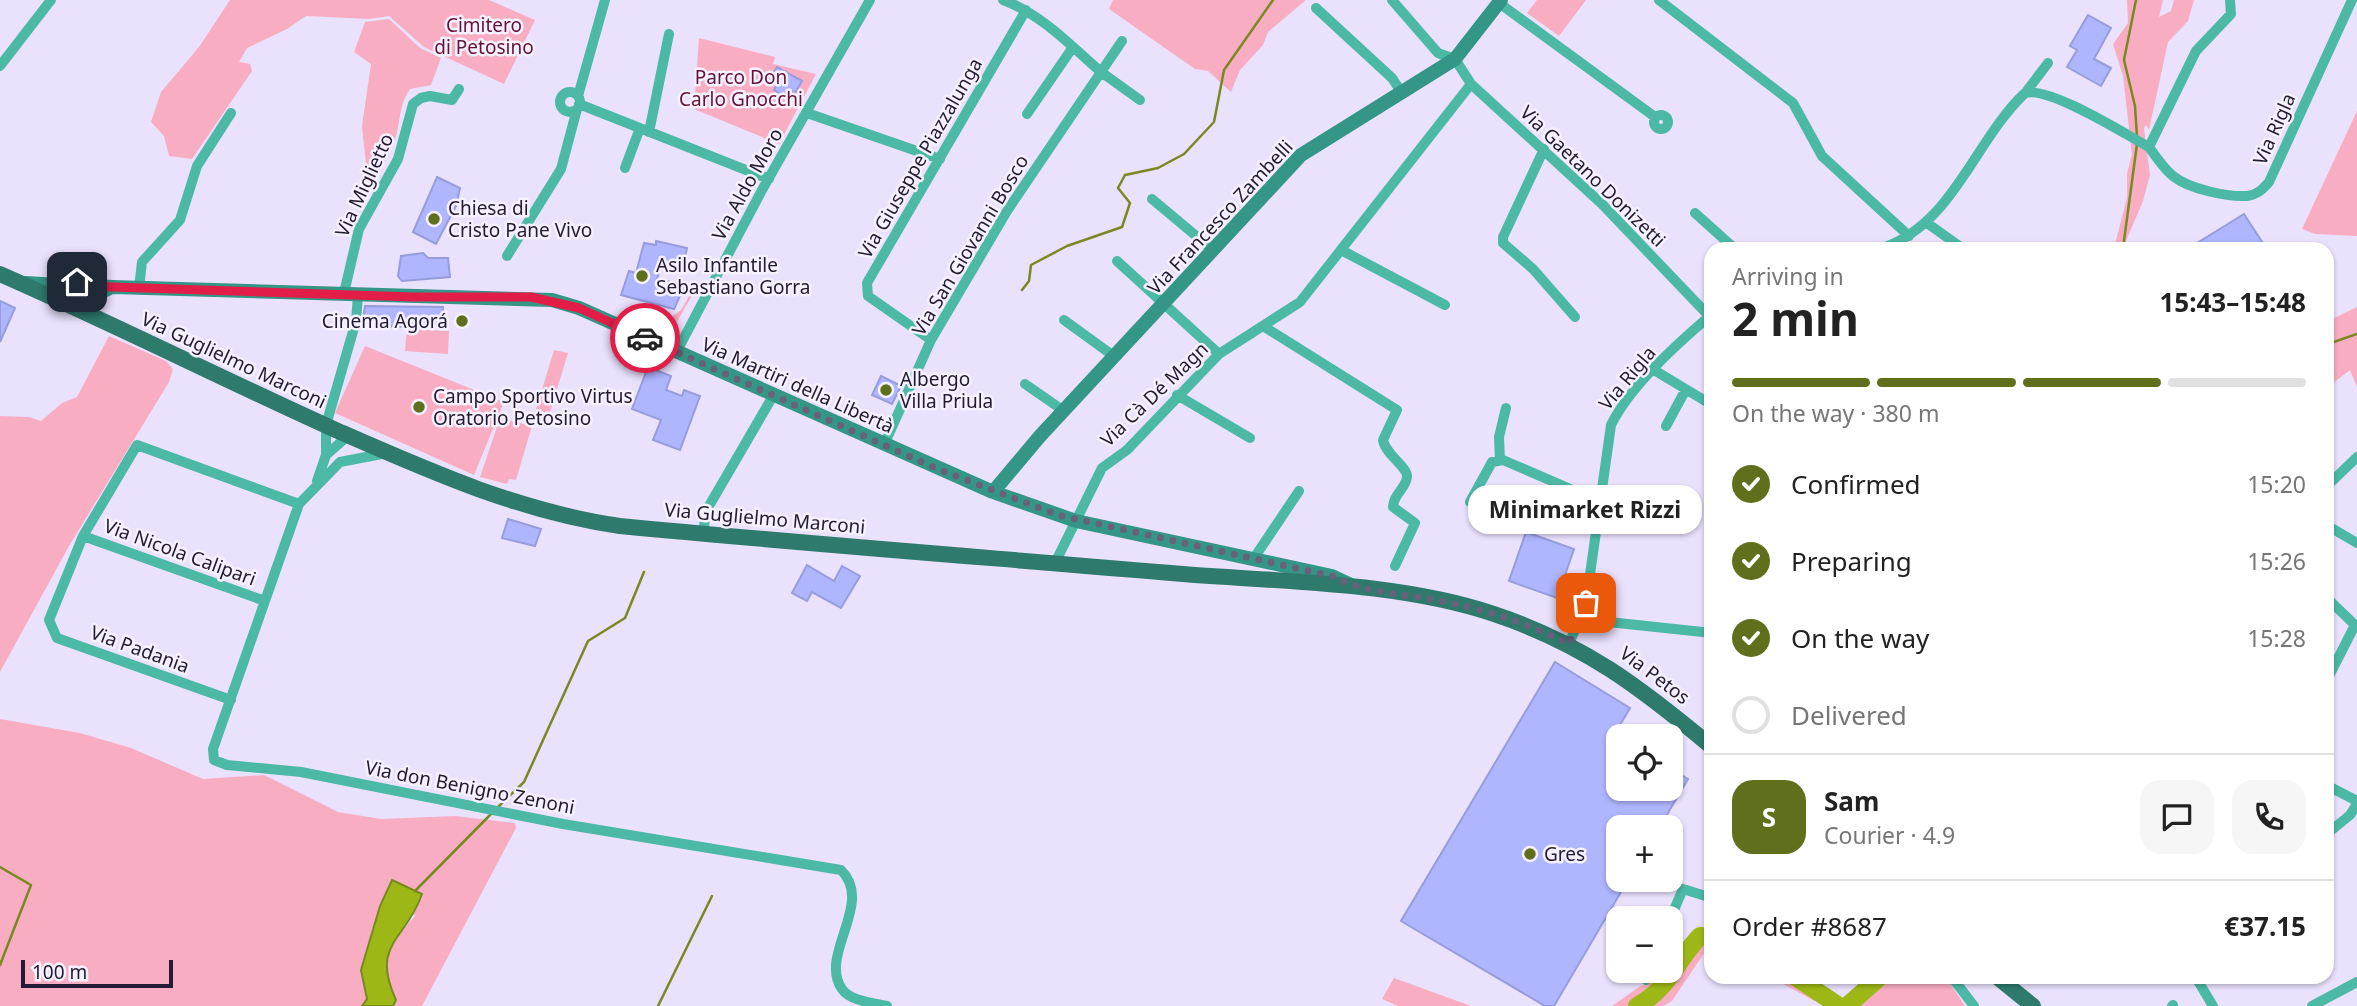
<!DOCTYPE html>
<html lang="en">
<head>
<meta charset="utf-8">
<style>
  :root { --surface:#fff; --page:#f6f6f6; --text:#222; --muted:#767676; --line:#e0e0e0; --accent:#5f6f1c }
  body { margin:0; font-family:"Noto Sans",sans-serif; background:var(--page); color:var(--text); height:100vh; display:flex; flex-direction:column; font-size:26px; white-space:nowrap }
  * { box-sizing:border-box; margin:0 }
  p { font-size:23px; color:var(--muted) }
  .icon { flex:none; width:38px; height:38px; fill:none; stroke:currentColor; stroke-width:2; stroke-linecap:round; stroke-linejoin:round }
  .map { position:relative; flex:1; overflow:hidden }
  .details { position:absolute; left:1704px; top:242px; width:630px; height:742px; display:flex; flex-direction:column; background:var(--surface); border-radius:21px; box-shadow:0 2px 5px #0004 }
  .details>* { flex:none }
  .controls { position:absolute; left:1606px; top:724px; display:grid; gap:14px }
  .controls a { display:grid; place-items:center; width:77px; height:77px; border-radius:14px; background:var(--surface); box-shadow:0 2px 5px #0004; font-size:35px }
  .scale { position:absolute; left:21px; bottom:18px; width:152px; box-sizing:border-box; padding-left:7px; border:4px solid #231a33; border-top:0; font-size:19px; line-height:24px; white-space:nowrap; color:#231a33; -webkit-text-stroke:5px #f5f1ff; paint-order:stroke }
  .pin { position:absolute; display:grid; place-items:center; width:60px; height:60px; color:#fff; margin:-30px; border-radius:14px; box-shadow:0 4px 10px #0006 }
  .courier { position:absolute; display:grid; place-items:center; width:70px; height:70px; margin:-35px; border:5px solid #e11d48; border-radius:50%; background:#fff; color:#222; box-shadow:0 2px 9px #0007 }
  .bubble { position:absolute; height:49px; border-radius:21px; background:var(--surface); box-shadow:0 2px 5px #0004; font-size:23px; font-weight:700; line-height:49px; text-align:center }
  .summary em { font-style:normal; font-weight:700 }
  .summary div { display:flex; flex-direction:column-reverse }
  .summary { display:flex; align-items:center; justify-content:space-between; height:119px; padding:0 28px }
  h1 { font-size:46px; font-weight:700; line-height:52px }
  .bar { display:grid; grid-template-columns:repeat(4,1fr); gap:10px 7px; align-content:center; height:84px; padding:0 28px }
  .bar i { height:9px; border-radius:5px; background:var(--line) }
  .bar .on { background:var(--accent) }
  .bar p { grid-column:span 4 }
  .line { display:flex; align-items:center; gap:18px; padding:0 28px; border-top:2px solid var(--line) }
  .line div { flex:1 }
  .round { display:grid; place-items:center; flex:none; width:74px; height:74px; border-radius:21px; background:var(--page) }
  ol { padding:0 28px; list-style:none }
  li { display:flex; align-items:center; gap:21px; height:77px }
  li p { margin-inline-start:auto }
  li .icon { padding:7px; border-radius:50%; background:var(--accent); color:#fff; stroke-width:4 }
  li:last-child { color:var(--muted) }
  li i { width:38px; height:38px; border:4px solid var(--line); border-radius:50% }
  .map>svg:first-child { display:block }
  .green { fill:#f9adc3 }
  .water { fill:#9db816; stroke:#78891f; stroke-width:2 }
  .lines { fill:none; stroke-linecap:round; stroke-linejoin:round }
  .stream { stroke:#78891f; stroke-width:2.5 }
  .river { stroke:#9db816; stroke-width:18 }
  .building { fill:#b0b6fe; stroke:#969cdc; stroke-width:2 }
  .street { stroke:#4cb9a6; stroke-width:10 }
  .secondary { stroke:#349686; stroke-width:14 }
  .primary { stroke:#2e7b6e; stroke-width:16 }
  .done { stroke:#69607a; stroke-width:7; stroke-dasharray:0 12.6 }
  .route { stroke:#e11d48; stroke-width:9 }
  .poi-dot { fill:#5f6f1c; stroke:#f5f1ff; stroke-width:2.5 }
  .labels { text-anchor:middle; stroke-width:5; stroke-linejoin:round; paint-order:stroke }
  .park-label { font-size:19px; fill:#661236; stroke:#f5f1ff }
  .street-label { font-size:19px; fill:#231a33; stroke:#f5f1ff }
  .poi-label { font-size:19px; fill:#231a33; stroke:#f5f1ff; text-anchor:start }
</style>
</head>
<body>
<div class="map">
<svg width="2357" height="1006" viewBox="0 0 2357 1006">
  <rect width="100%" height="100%" fill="#eae1fd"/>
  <path class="green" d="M230,0h259l46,20 -31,64 -80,-37 -35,-31 -19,3 -64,-3 -19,13 -40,19 -8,14 11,2 2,7 -60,88 -23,-3 -5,-20 -13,-14 10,-30 38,-45z
    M1113,0h193l-38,32 -5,13 -23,25 -9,22 -23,-21 -13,-2 -86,-60z
    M1537,0h49l-27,36 -32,-23z
    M2127,0h36l-4,17 12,-6 3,-11h20l-6,21 -20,21 -19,88 -3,-5 -2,3 6,47 -7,26 -17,40v7h-12l13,-50v-24l5,-20 -9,-78 -10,-32 15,-21z
    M389,19l31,29 21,10 -10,27 -21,4c-11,16 -9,29 -14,47 -7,20 -17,37 -27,56l-7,-66 9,-62 -17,-12 11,-30z
    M699,38l76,19 -2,7 43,10 -37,70 -85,-35z
    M2357,111v125l-42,-2 -13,-5z
    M692,291l2,1 -20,35 -20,1 -2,-5 -25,-8 1,-7 43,9 10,-7z
    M2357,307v80l-7,-17 -22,17v-66z
    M407,329l42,2 -1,23 -43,-3z
    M109,336l57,25 7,8 -4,13 -100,164 -69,126v-256l29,1 12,4 21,-18 15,-6z
    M365,346l139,56 -30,73 -139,-62z
    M554,350l14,3 -20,66 -14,-3z
    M500,418l32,8 -16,54 -7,-1 -2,5 -27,-7z
    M0,719l80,14 51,15 72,31 61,-4 74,37 43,7 74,-3 60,7 1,5 -94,178h-29l3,-6c-18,-40 -8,-53 19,-84l-23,-36 -12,26 -19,64 6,29 -5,7h-362z
    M1710,928l1,15 -39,58 -9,5h-51l27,-19 31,-13 24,-36z
    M1770,977h27l40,26c30,3 37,-14 59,-25 11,-6 36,-1 50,-1l19,29h-141z
    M1394,978l77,28h-73l-16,-7z"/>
  <path class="water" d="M392,880l30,14c-16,47 -52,49 -26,106l-3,6h-31l5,-7 -6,-29 19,-64z"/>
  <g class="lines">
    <path class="stream" d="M2136,0l-12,60 11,46 2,31
      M2123,248l14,-104
      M1022,290l7,-9 2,-16 36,-19 55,-19 8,-24 -12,-15 7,-13 33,-7 26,-14 30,-32 10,-52 49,-70
      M2328,344l29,-10
      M498,807l26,-25 64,-141 37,-23 19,-46
      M0,867l31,18 -31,80
      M415,891l76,-77
      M658,1006l54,-110"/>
    <path class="river" d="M1794,976l45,30
      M1637,1006c34,-19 38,-44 63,-70l12,1
      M1847,1006l34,-30"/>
  </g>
  <path class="building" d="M2088,15l23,13 -17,31 17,9 -10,18 -34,-19 10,-17 -7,-4z
    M777,67l25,14 -7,12 -7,-4 -4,7 -10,-6 4,-7 -8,-4z
    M437,177l23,11 -4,18 -20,38 -23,-12z
    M2244,214l22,34h-77z
    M656,241l31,7 -4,19 -21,-5 -5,17 28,6 -11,24 -53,-14 8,-24 7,2 8,-30 12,2z
    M423,253l5,5h20l2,19 -48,4 -4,-5 3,-20z
    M0,301l15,7 -15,34z
    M365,306l78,1v18l-15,-1v3l-66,-1z
    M648,367l23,9 -5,14 16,6 2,-6 16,6 -20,54 -27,-10 8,-20 -29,-11z
    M881,376l20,10 -9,18 -20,-9z
    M508,519l33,10 -6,17 -33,-8z
    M1526,532l48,17 -17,49 -48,-17z
    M807,565l27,16 8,-15 18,10 -19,32 -29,-16 -5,9 -15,-8z
    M1555,662l75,46 -16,27 5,3v51h52v-20l17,10 -29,49h-40v52h9l-74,126h-9l-144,-85z"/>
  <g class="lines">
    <path class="street" d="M1003,0c38,14 67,45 98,72l21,-31
      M1392,0l46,53 17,6 16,25 131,120 107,112
      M1659,0l134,103 29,53 87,80
      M1499,3l156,114
      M1316,8l76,70 10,15
      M0,66l51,-66
      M2026,92l22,-29
      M560 102a10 10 0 1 1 20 0a10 10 0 1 1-20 0Z
      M578,96l27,-96
      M579,104l190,75
      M807,113l133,46
      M1027,114l46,-67
      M1654 122a7 7 0 1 1 14 0a7 7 0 1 1-14 0Z
      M649,132l20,-98
      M2149,147c7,10 15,22 24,29 16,13 54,21 74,20 10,-1 16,-7 22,-14l83,-182
      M1544,149l-41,88v6l30,26 42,48
      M625,168l15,-40
      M1152,199l61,51
      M1695,213l39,35
      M1927,223l35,25
      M1883,248c71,-25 91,-107 142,-155 24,-7 100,41 124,54l47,-96 35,-37 -1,-14
      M1343,251l102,54
      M507,256l54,-87 16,-60
      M1117,261l102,93
      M139,288l3,-26 38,-42 17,-54 34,-53
      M344,293l15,-64 39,-70 15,-55 8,-6 9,-2 22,4 7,-11
      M1064,320l51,37
      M1263,326l134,84 -14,30c2,14 25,27 24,37 -1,11 -14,18 -14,30l22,16 -20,43
      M931,340l-63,-44 -1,-13 159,-273
      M677,351l85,-161 108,-190
      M1654,370l58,35
      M1025,384l39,27
      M1177,395l73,43
      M1666,426l19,-35
      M884,445l47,-105 76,-129 94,-139 39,28
      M387,453l-47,9 -41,42 -86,245 1,11 13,5 74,7 262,52 278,46c34,33 -23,85 1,119 8,12 31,14 45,17
      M326,455l23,-20
      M1500,460l-1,-23 7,-29
      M317,481l9,-26v-30l30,-104 2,-26
      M2328,485l29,-28
      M1470,502l22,-40 11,-2 95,41
      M2328,526l29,17
      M703,534l3,-23 67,-115
      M83,536l182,65
      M1254,558l45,-67
      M1055,563l47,-95 25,-18 92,-96 81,-52 171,-218
      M2328,599l27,26 -27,53
      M1583,616l7,4 122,13
      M1569,644l17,-41 25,-178c19,-39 67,-82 101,-111
      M231,700l-174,-62 -8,-18 34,-84 54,-91 162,59
      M2328,786l29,15
      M2328,833l22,-18 7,-11
      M1670,919l13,-30 29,9
      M1951,976l23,30
      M2195,976l18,30
      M1646,980l3,-9
      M2172,1006l1,-1
      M2312,1006l45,-24"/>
    <path class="secondary" d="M25,283l35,2 12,-4 10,5 31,1 439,13 27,8 414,184 83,29 256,55 17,8
      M62,303h16l30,-14
      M993,492l47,-56 261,-281 154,-96 46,-59"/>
    <path class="primary" d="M0,274c114,50 225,106 338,157 91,40 183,81 282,95 187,18 375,32 563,48 100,8 216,8 311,40 90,30 146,73 218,133
      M1996,976l37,30"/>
  </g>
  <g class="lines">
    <path class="done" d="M645,338l295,132 118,45 274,61c37,18 65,17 104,24 45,8 92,23 133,44l17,-41"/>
    <path class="route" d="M77,282l5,4 331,11h118l48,11 66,30"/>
  </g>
  <g class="poi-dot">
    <circle cx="434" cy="219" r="7"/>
    <circle cx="642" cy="276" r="7"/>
    <circle cx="462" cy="321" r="7"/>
    <circle cx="886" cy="390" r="7"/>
    <circle cx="419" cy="407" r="7"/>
    <circle cx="1530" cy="854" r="7"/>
  </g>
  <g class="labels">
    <g class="park-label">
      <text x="484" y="32">Cimitero<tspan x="484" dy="22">di Petosino</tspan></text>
      <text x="741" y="84">Parco Don<tspan x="741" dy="22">Carlo Gnocchi</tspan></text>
    </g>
    <g class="street-label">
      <text transform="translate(2274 129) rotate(-66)" y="7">Via Rigla</text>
      <text transform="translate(920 158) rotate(-60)" y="7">Via Giuseppe Piazzalunga</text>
      <text transform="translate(1593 176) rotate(44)" y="7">Via Gaetano Donizetti</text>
      <text transform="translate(747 184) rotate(-61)" y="7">Via Aldo Moro</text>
      <text transform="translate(364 185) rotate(-65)" y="7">Via Miglietto</text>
      <text transform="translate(1220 217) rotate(-47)" y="7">Via Francesco Zambelli</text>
      <text transform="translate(970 245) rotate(-59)" y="7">Via San Giovanni Bosco</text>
      <text transform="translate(234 360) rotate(25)" y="7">Via Guglielmo Marconi</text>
      <text transform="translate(1627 378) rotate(-50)" y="7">Via Rigla</text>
      <text transform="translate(798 385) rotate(24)" y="7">Via Martiri della Libertà</text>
      <text transform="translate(1154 394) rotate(-44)" y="7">Via Cà Dé Magn</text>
      <text transform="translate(765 518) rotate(5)" y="7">Via Guglielmo Marconi</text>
      <text transform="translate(180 552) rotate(20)" y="7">Via Nicola Calipari</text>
      <text transform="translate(140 649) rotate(20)" y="7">Via Padania</text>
      <text transform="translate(1655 675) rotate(37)" y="7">Via Petos</text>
      <text transform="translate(470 787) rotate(11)" y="7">Via don Benigno Zenoni</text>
    </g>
    <g class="poi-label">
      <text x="448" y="215">Chiesa di<tspan x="448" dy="22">Cristo Pane Vivo</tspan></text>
      <text x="656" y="272">Asilo Infantile<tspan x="656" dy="22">Sebastiano Gorra</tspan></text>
      <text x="448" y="328" text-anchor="end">Cinema Agorá</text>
      <text x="900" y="386">Albergo<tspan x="900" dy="22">Villa Priula</tspan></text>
      <text x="433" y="403">Campo Sportivo Virtus<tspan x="433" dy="22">Oratorio Petosino</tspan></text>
      <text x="1544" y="861">Gres</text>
    </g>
  </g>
</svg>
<div class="controls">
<a><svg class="icon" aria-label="locate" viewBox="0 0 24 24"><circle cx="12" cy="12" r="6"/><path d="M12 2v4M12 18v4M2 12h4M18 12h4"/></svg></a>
<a>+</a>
<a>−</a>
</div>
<div class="scale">100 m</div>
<div class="pin" style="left:1586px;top:603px;background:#ea580c"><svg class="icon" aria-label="bag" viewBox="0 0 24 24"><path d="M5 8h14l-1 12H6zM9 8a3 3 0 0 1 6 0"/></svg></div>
<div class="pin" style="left:77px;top:282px;background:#1f2937"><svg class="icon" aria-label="home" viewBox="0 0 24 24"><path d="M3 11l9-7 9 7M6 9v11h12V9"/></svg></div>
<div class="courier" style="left:645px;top:338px"><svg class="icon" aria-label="car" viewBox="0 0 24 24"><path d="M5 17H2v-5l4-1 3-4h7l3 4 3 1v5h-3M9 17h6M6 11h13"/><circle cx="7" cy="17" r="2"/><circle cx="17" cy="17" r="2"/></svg></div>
<div class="bubble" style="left:1468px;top:485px;width:234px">Minimarket Rizzi</div>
<section class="details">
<div class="summary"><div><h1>2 min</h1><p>Arriving in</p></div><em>15:43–15:48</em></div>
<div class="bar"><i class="on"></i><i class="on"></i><i class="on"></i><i></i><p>On the way · 380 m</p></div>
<ol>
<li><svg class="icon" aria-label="check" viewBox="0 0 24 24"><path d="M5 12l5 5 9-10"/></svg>Confirmed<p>15:20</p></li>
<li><svg class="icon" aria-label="check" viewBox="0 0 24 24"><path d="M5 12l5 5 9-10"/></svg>Preparing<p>15:26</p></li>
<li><svg class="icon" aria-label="check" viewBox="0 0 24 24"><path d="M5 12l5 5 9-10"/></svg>On the way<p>15:28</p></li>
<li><i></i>Delivered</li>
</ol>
<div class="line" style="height:126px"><b class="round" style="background:var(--accent);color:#fff">S</b><div><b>Sam</b><p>Courier · 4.9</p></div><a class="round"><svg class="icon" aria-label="chat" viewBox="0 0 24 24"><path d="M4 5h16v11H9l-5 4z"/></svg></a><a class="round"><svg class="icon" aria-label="phone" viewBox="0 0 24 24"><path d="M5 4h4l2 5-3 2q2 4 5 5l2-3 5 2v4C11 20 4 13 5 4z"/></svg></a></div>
<div class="line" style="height:91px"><div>Order #8687</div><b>€37.15</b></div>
</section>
</div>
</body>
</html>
